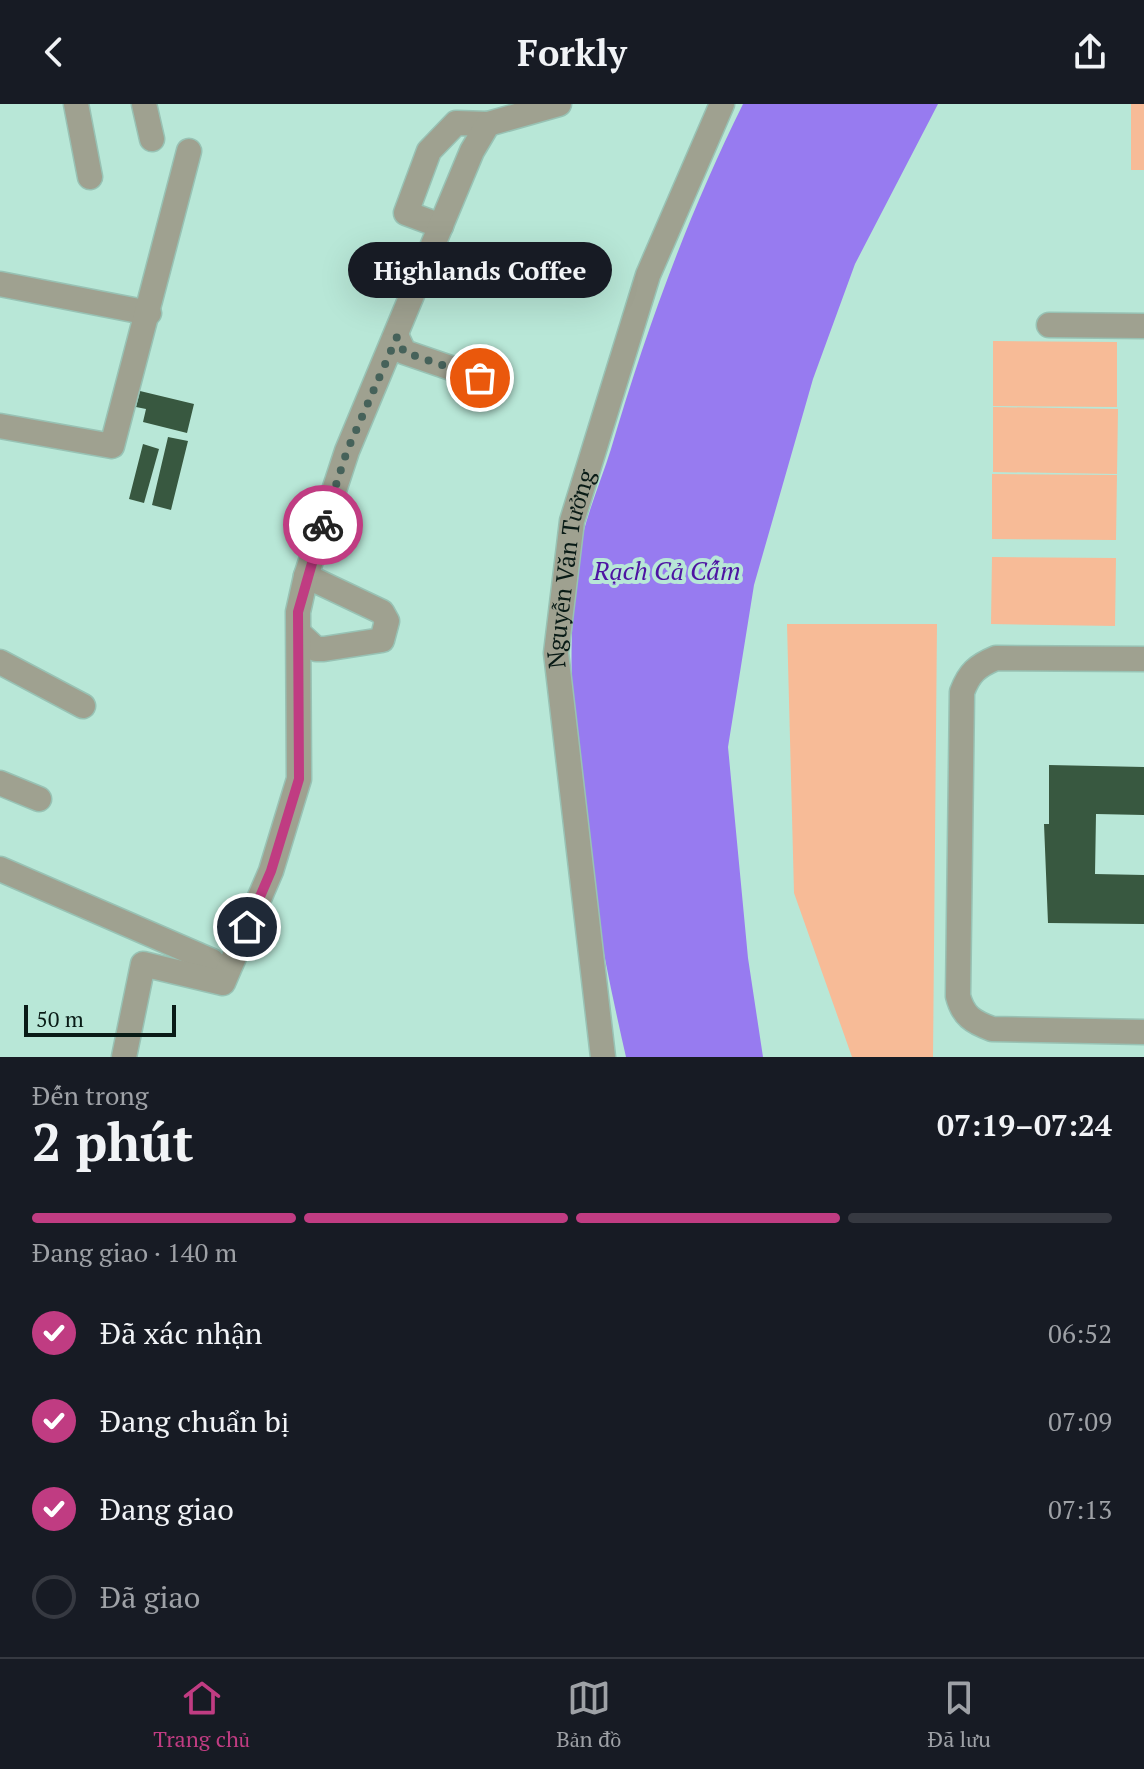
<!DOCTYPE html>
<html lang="vi">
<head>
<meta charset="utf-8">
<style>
  :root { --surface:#171b24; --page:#242831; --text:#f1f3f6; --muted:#9ea1a6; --line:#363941; --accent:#c03c82 }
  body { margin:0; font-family:"PT Serif",serif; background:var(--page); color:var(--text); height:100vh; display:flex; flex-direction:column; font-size:30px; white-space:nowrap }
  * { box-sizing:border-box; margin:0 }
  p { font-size:26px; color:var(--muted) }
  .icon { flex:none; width:44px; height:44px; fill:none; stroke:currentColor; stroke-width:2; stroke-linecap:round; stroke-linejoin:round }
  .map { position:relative; height:953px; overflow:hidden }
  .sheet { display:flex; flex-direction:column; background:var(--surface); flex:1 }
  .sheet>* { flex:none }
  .scale { position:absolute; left:24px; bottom:20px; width:152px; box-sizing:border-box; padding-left:8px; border:4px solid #091b16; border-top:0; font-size:22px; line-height:28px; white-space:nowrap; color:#091b16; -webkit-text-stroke:6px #b8e7d7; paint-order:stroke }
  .pin { position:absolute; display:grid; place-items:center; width:68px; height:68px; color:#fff; margin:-34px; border:4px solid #fff; border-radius:50%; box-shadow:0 2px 8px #0007 }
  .courier { position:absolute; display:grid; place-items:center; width:80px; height:80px; margin:-40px; border:6px solid #c03c82; border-radius:50%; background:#fff; color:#222; box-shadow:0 2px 10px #0007 }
  .bubble { position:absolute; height:56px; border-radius:28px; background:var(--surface); box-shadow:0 8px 32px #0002; font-size:26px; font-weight:800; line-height:56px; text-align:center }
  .head em { font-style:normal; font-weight:800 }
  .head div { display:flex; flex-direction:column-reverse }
  .head { display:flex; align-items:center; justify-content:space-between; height:136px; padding:0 32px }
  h1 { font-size:52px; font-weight:800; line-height:60px }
  .bar { display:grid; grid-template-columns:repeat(4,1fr); gap:12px 8px; align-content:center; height:96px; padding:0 32px }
  .bar i { height:10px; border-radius:6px; background:var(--line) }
  .bar .on { background:var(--accent) }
  .bar p { grid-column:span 4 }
  ol { padding:0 32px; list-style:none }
  li { display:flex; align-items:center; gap:24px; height:88px }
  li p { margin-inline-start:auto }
  li .icon { padding:8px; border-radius:50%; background:var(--accent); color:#fff; stroke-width:4 }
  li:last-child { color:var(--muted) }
  li i { width:44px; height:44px; border:4px solid var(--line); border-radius:50% }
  header { display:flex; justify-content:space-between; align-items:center; height:104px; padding:0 32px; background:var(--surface); font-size:36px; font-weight:800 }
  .menu { display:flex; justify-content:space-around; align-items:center; height:112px; border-top:2px solid var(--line); background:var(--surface); font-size:22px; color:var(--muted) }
  .menu a { display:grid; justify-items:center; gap:4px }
  .menu .on { color:var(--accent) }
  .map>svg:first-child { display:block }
  .green { fill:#f7bb97 }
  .water { fill:#977bf0 }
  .building { fill:#385840 }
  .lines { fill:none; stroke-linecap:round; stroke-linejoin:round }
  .minor-casing { stroke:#98c2b4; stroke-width:27 }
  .minor { stroke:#9fa190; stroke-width:24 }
  .done { stroke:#46625a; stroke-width:8; stroke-dasharray:0 14.4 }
  .route { stroke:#c03c82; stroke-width:10 }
  .labels { text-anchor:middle; stroke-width:8; stroke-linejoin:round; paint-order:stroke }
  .street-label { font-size:24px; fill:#091b16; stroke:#b8e7d7 }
  .water-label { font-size:26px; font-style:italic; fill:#4d14a2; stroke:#b8e7d7 }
</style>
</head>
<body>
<header><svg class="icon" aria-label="back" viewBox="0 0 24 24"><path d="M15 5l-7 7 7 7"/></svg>Forkly<svg class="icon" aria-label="share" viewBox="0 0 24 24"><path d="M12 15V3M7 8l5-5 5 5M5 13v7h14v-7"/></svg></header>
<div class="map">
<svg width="1144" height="953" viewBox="0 0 1144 953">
  <rect width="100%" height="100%" fill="#b8e7d7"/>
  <path class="green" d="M1131,0h13v66h-13z
    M993,237l124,1v65l-124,-1z
    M993,303l125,2 -1,65 -124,-2z
    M992,370l125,1 -1,65 -124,-1z
    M992,453l124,1 -1,68 -124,-2z
    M787,520h150l-4,433h-81l-58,-164z"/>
  <path class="water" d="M743,0h195l-83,160 -42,115 -59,206 -26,162 20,211 15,99h-137c-35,-153 -69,-342 -48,-498 5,-37 22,-75 33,-110 35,-119 77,-234 132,-345z"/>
  <path class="building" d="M140,287l54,13 -7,29 -44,-11 3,-13 -10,-2z
    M168,333l20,4 -17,69 -19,-5z
    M143,340l16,5 -15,54 -15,-4z
    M1049,661l95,2v48l-48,-1 -1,60 49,1v49l-96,-1 -4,-99h5z"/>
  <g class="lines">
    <defs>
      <g id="minor">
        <path d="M76,0l14,73"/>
        <path d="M144,0l8,35"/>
        <path d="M441,122l-35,-13 23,-62 27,-28 32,1"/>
        <path d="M0,180l149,29"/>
        <path d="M1049,221l95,1"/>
        <path d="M397,233l7,15 76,26"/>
        <path d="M0,322l112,20 77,-295"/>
        <path d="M300,530l16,15h8l58,-9 5,-19 -5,-9 -76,-36"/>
        <path d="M1144,555l-148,-1c-19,8 -27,15 -34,34l-4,304c5,20 15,26 34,33l152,3"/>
        <path d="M0,558l83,44"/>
        <path d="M0,679l39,16"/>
        <path d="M0,765l212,92"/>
        <path d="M124,953l19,-93 80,19 48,-112 28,-92 -1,-167 8,-36 41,-125 125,-300 16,-27 71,-20"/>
        <path id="s1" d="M603,953l-47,-404 16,-132 76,-246 74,-171"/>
      </g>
    </defs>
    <use href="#minor" class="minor-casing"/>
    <use href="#minor" class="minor"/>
  </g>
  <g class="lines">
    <path class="done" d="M323,421l24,-74 50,-114 7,15 76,26"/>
    <path class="route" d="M247,823l24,-56 28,-92 -1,-167 25,-87"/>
  </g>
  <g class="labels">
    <g class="street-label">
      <text dy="8" stroke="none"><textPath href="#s1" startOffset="492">Nguyễn Văn Tưởng</textPath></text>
    </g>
    <g class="water-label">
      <text x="667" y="476">Rạch Cả Cấm</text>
    </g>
  </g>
</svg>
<div class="scale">50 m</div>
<div class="pin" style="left:480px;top:274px;background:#ea580c"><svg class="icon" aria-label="bag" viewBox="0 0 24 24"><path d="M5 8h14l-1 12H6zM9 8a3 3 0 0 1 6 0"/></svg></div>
<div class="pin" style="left:247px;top:823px;background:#1f2937"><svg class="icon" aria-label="home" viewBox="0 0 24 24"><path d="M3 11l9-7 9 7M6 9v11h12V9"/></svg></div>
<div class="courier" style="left:323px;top:421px"><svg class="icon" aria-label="bike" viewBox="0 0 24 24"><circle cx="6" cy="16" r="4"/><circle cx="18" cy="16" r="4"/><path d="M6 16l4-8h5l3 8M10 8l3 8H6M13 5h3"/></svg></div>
<div class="bubble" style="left:348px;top:138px;width:264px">Highlands Coffee</div>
</div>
<section class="sheet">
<div class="head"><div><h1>2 phút</h1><p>Đến trong</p></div><em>07:19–07:24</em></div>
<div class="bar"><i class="on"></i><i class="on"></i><i class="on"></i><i></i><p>Đang giao · 140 m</p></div>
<ol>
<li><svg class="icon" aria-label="check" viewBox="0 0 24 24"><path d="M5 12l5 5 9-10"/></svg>Đã xác nhận<p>06:52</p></li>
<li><svg class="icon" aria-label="check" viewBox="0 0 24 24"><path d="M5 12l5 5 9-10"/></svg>Đang chuẩn bị<p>07:09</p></li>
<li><svg class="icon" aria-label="check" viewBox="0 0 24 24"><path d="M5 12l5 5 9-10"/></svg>Đang giao<p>07:13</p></li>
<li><i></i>Đã giao</li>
</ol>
</section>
<nav class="menu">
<a class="on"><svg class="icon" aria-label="home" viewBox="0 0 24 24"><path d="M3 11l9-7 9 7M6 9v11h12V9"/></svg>Trang chủ</a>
<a><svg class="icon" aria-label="map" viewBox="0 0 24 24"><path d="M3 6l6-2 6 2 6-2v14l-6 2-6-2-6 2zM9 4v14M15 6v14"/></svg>Bản đồ</a>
<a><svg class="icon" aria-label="saved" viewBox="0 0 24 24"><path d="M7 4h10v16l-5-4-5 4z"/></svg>Đã lưu</a>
</nav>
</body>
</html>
